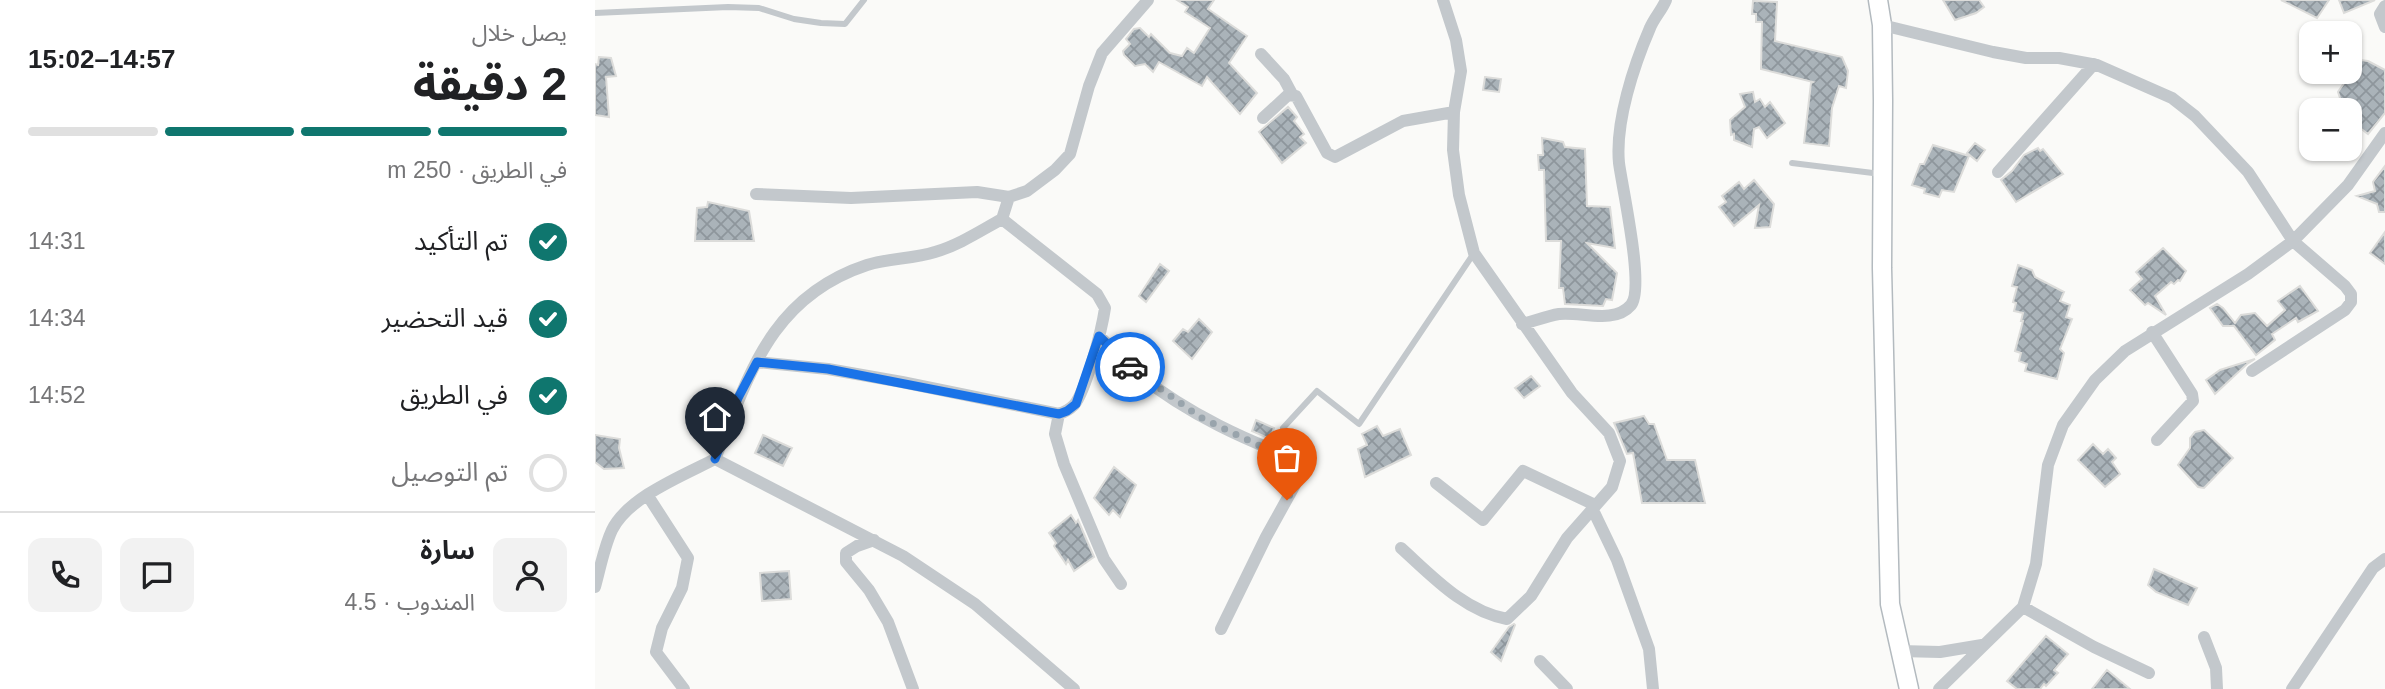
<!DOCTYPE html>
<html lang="ar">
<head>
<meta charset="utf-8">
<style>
  :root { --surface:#fff; --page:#f2f2f2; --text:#202124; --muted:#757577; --line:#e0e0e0; --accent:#0f766e }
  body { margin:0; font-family:Arial,"Noto Sans Arabic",sans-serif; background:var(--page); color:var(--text); direction:rtl; height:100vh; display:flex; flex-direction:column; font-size:26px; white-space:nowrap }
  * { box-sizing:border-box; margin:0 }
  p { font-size:23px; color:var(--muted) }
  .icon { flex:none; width:38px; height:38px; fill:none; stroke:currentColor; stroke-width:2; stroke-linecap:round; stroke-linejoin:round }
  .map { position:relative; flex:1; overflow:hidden; direction:ltr }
  .sheet { display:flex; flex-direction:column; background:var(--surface); width:595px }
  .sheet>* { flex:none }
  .controls { position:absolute; left:1704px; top:21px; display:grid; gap:14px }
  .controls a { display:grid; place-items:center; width:63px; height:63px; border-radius:14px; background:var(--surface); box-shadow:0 2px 5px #0004; font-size:35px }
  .pin { position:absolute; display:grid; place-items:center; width:60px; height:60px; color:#fff; margin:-72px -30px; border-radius:50% 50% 50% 0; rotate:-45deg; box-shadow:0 0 7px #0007 }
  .pin .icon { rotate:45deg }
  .courier { position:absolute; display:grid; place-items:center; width:70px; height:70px; margin:-35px; border:5px solid #1a73e8; border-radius:50%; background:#fff; color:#222; box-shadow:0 2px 9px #0007 }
  .head em { font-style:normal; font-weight:700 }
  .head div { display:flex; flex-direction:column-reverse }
  .head { display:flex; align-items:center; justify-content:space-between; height:119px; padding:0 28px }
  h1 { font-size:46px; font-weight:700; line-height:52px }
  .bar { display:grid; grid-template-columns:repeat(4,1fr); gap:10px 7px; align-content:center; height:84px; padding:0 28px }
  .bar i { height:9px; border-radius:5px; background:var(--line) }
  .bar .selected { background:var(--accent) }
  .bar p { grid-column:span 4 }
  .line { display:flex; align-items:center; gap:18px; padding:0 28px; border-top:2px solid var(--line) }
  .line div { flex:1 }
  .round { display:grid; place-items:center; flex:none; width:74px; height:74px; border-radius:14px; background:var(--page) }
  ol { padding:0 28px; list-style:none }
  li { display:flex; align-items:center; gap:21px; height:77px }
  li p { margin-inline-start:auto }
  li .icon { padding:7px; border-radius:50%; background:var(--accent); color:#fff; stroke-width:4 }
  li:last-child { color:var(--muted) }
  li i { width:38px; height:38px; border:4px solid var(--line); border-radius:50% }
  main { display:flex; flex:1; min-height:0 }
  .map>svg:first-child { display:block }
  .building { fill:url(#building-cross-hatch); stroke:#dcdcda; stroke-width:2 }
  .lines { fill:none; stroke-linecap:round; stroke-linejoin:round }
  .secondary-casing { stroke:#b3babf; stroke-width:21 }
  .lane { stroke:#c3c8cc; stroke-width:6 }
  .street { stroke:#c3c8cc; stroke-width:12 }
  .secondary { stroke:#fff; stroke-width:18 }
  .done { stroke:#99a4ac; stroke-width:7; stroke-dasharray:0 12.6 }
  .route { stroke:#1a73e8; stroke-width:9 }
</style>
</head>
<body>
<main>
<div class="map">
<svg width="1790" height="689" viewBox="0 0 1790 689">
  <defs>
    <pattern id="building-cross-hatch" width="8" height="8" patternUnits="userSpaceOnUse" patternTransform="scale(1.75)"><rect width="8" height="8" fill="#aab3b9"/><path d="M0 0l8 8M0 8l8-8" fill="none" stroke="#8e969c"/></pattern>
  </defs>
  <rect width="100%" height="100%" fill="#fafaf8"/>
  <path class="building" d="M582,0h37l-6,9 39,27 -18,27 28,30 -17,21 -33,-37 -5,9 -43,-24 -6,10 -8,-8 -10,2 -11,-11 -1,-4 7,-7 -4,-5 8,-10 6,-1 9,9 2,-3 19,19 12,3 5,-8 7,5 16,-25 -25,-16 3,-5z
    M1348,0h36l5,7 -8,6 -21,7z
    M1686,0h48l-12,18z
    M1744,0h36l-31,13z
    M1158,1l24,1 -2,39 67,16 6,14 -2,17 -7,-2 -7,22 -3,38 -25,-3 7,-60 2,-1 -52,-13 1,-47h-6v-8h-4z
    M4,57l12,1 5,18 -10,1 3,40 -14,-2v-51l3,1z
    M1765,60l8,1 17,9v43l-17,21 -18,-14v-10h-6l-6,-18z
    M890,77l16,2 -2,13 -16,-2z
    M1158,92l2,10 5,-3 5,8 5,-5 15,21 -18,15 -8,-11 -5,2 -2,18 -18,-7v-6l-3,1 -1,-15 15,-13 -5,-13z
    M693,107l9,10 -3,4 10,13 -4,3 6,6 -24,20 -23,-31z
    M947,138l21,4 2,5 20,2 2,57 23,1 5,41 -28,-5 30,30 -5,27 -6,-1 -3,7 -38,-2 -2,-16h-4l2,-47h-15l-2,-71h-5l-1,-15h5z
    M1380,143l10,7 -8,11 -10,-8z
    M1338,145l36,11 -15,36 -12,-2 -3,7 -15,-4 1,-4 -13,-4 8,-21h4z
    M1443,148l2,3 3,-2 20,25 -47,28 -15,-22 11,-9 12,-16z
    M1790,166v46h-6l-2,-8 -20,-8 18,-5 -2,-9z
    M1159,180l20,24 -4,23 -15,1 4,-23 -25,21 -15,-19 7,-5 -4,-6 17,-14 5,7z
    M113,202l41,9 5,30h-59l2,-33 10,-1z
    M1790,232v32l-15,-11z
    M1568,248l23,23 -6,10 -2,-1 -4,4 -3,-2 -16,14 11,19 -18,-12 -3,2 -15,-15 12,-11 -6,-7z
    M565,264l9,7 -23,31 -7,-6z
    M1423,265l14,5 3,7 29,15 -4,9 10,4 -4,12 6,2 -12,30 4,4 -7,26 -32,-8 2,-7 -8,-3 2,-8 -6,-2 8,-30h-2l2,-8 -9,-2 2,-8 -3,-1 4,-15 -5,-1z
    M1705,286l18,25 -20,11 -2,-4 -24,16 3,6 -19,15 -22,-29h-11l-13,-18 7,-4 6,4 12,15 6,-8 14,-2 12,13 18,-16 -7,-9z
    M604,319l13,13 -20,27 -19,-18 10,-12 5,3z
    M1660,359l-8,5 -32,30 -9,-14 14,-10z
    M936,376l9,10 -16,12 -9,-10z
    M1049,416l5,8h5l13,36h28l10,43h-63l-9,-50 -6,1 -13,-31z
    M661,420l18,8 -4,11 -18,-8z
    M782,426l6,10 17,-7 11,26 -46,22 -7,-28 9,-4 -5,-11z
    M1609,430l29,28 -29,30 -6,-1 -20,-22 12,-17v-10l5,-6z
    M0,435l25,4 -1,9 5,20 -20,1 -9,-7z
    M168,435l29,13 -9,18 -28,-13z
    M1498,444l10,10 5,-5 8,9 -4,4 8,12 -15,13 -27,-27z
    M519,467l22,18 -16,32 -7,-7 -4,5 -15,-17z
    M476,515l5,8 2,-3 16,37 -20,14 -6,-11 -2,4 -12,-18 2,-3 -7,-10z
    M1559,569l43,19 -9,17 -32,-13 -8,-7z
    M194,571l2,28 -29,2 -2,-28z
    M919,624l1,1 -14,36 -10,-9 18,-25z
    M1451,636l22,18 -14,16 4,3 -12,13 -2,-2 -4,5h-23l-10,-8z
    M1512,670l23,19h-38z"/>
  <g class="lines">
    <defs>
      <path id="secondary" d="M1283,0l4,25 1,76 -1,167 8,336 19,85"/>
    </defs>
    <use href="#secondary" class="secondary-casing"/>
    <path class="lane" d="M0,13l133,-6 31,1 35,11 27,4 24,1 19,-24
      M1197,163l89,11
      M688,428l34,-37 42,33 115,-171"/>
    <path class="street" d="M1790,6l-5,8 5,13
      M1287,25l111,27 33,6h33l38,7 75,33 23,18 53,56 45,69 52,45 6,8v8l-6,8 -93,61
      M666,54l23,25 8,15
      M668,118l25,-23 8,1 31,57 8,4 68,-36 51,-9
      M1403,172l96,-108
      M161,194l95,4 126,-6 32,5 18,-6 28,-21 15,-16 19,-68 13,-33 46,-53
      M927,324c12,-3 25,-8 37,-10 21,-3 55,11 72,-9 14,-17 -9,-118 -12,-142 -4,-41 15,-98 31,-135 4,-10 12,-18 16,-28
      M1557,332l40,62 1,7 -36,39
      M504,336c13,12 25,27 39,38 51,41 109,67 169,89l-41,74 -45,92
      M162,362l71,7 74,13 157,32c6,-2 10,-4 15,-9 12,-14 28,-76 31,-97l-8,-14 -95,-75
      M464,414l-4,20 9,30 40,95 17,25
      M120,459l188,97 72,48 99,85
      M841,483l47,37 40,-49 72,34
      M53,496l40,62 -6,30 -20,40 -6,24 28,37
      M997,508l25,52 32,89 4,40
      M279,540l-17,6 -11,7v9l23,28 19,32 25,67
      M806,548c31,28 63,63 106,71l24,-23 36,-58 45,-51 8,-26 -11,-28 -37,-40 -98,-140 -15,-58 -6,-45 1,-38 7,-41 -5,-31 -13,-40
      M0,587c5,-18 9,-40 17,-57 16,-33 72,-55 103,-71 34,-83 55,-162 152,-194 22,-7 46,-6 68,-13 24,-7 45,-21 67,-33l7,-22
      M1428,607l71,40 55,26
      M1609,637l12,31 1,21
      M1305,651l40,1 42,-7
      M945,661l27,28
      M1344,689l84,-82 13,-43 12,-99 15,-40 32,-45 30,-29 123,-77 45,-33 55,-56 37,-52
      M1697,689l81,-121 12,-9"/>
    <use href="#secondary" class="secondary"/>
  </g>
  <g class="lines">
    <path class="done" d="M535,367l70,50 58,28 49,18 -20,37"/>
    <path class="route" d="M120,459l23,-61 19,-36 71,7 231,45 8,-3 9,-7 23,-68 31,31"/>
  </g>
</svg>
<div class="controls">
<a>+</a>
<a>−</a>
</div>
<div class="pin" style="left:692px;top:500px;background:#ea580c"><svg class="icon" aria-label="bag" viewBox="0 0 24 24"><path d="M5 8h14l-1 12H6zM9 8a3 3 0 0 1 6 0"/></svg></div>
<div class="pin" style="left:120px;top:459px;background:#1f2937"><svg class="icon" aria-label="home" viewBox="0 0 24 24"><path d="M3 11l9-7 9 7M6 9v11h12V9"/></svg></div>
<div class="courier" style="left:535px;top:367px"><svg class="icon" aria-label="car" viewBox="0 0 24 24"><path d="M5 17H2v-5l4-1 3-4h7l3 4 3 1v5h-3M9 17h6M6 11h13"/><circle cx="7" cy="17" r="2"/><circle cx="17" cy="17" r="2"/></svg></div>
</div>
<section class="sheet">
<div class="head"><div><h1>2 دقيقة</h1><p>يصل خلال</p></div><em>14:57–15:02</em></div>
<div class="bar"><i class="selected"></i><i class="selected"></i><i class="selected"></i><i></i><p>في الطريق · 250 m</p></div>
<ol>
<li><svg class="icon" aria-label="check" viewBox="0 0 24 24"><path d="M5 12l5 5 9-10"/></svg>تم التأكيد<p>14:31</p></li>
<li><svg class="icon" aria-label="check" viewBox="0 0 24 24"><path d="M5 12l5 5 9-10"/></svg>قيد التحضير<p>14:34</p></li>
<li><svg class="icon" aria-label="check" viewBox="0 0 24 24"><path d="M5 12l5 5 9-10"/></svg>في الطريق<p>14:52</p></li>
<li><i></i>تم التوصيل</li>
</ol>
<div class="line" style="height:126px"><a class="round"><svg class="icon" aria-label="person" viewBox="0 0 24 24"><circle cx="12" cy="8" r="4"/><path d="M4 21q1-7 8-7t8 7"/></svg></a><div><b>سارة</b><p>المندوب · 4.5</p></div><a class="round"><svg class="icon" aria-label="chat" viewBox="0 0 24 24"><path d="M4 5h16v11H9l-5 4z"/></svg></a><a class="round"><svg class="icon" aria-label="phone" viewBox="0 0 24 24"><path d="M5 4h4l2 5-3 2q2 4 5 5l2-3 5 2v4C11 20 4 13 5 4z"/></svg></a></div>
</section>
</main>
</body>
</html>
